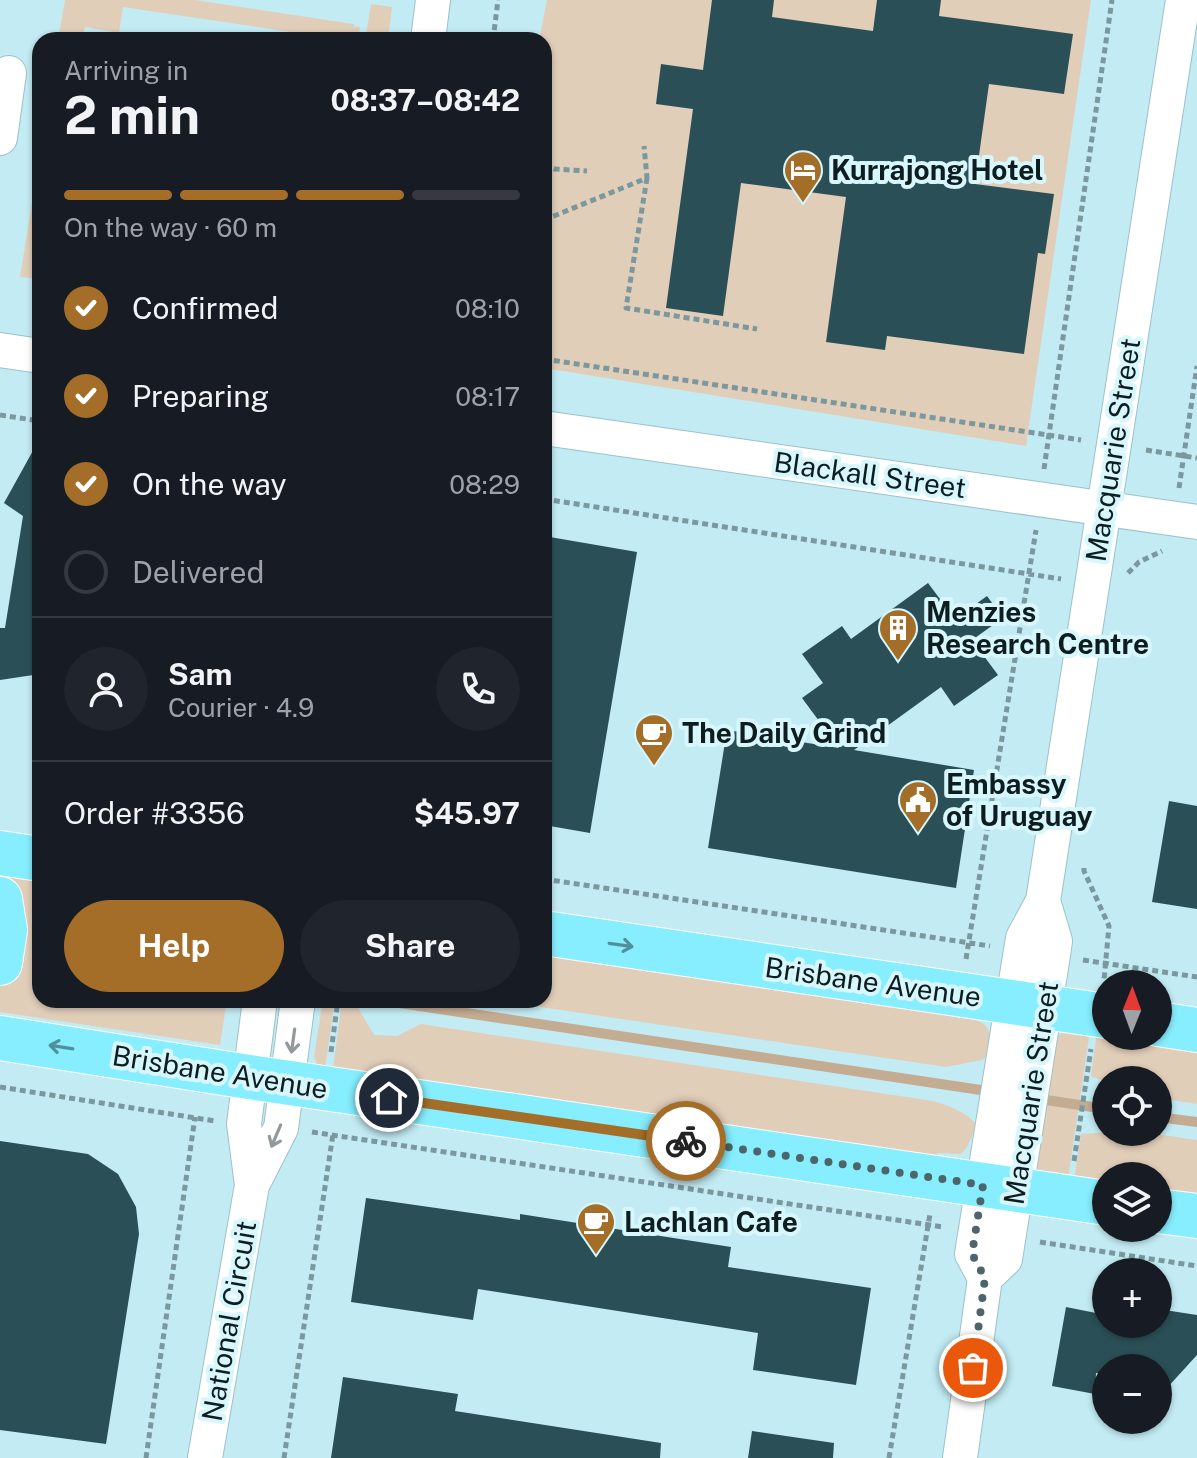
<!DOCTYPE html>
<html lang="en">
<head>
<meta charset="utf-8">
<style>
  :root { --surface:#171b24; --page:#20242c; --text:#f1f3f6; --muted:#9ea1a6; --line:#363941; --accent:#a46e29 }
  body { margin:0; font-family:"Public Sans",sans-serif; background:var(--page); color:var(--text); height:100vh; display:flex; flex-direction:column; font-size:30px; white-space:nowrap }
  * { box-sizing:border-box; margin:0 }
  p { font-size:26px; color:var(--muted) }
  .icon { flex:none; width:44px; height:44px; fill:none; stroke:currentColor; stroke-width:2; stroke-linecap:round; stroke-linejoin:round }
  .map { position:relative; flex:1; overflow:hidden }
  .details { position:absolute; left:32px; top:32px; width:520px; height:976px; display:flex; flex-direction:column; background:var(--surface); border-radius:24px; box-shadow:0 2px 6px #0004 }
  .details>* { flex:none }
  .needle { width:52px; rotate:1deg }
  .buttons { position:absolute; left:1092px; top:970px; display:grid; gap:16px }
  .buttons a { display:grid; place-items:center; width:80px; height:80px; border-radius:50%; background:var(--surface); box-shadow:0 2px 6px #0004; font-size:40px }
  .pin { position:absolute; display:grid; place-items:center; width:68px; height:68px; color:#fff; margin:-34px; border:4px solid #fff; border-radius:50%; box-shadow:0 2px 8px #0007 }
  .courier { position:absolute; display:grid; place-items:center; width:80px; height:80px; margin:-40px; border:6px solid #a46e29; border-radius:50%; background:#fff; color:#222; box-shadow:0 2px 10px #0007 }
  .headline em { font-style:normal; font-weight:700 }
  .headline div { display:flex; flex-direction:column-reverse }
  .headline { display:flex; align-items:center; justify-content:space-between; height:136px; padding:0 32px }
  h1 { font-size:52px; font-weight:700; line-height:60px }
  .bar { display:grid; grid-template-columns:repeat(4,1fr); gap:12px 8px; align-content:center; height:96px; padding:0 32px }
  .bar i { height:10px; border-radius:6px; background:var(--line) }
  .bar .active { background:var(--accent) }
  .bar p { grid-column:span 4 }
  .line { display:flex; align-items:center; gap:20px; padding:0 32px; border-top:2px solid var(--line) }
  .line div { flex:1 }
  .round { display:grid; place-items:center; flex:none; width:84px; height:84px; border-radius:42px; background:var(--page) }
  ol { padding:0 32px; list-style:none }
  li { display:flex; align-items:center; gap:24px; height:88px }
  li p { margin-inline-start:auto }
  li .icon { padding:8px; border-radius:50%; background:var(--accent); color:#fff; stroke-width:4 }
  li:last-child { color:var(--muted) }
  li i { width:44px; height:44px; border:4px solid var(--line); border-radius:50% }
  .action { display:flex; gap:16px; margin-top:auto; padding:16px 32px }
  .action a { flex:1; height:92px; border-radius:48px; background:var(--accent); color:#fff; font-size:32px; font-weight:700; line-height:92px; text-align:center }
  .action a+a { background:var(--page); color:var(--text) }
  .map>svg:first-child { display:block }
  .green { fill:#e1ceb9 }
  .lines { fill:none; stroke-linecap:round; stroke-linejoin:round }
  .stream { stroke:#c4ac92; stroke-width:10 }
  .building { fill:#2b4f56 }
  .minor-casing { stroke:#9bc2c9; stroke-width:36 }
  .major-casing { stroke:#fff; stroke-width:46 }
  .path { stroke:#7a989e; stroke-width:5; stroke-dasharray:6 4; stroke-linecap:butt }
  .minor { stroke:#fff; stroke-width:34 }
  .major { stroke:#86eefe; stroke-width:44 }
  .oneway { stroke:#50909a }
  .oneway2 { stroke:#93999b }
  .done { stroke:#4d656a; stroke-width:8; stroke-dasharray:0 14.4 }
  .route { stroke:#a46e29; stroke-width:10 }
  .labels { text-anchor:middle; stroke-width:8; stroke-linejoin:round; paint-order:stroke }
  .poi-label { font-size:28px; font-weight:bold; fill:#0e1d20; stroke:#d7f7fd; text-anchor:start }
  .street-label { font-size:28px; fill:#0e1d20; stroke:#d7f7fd }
</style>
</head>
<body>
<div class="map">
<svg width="1197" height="1458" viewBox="0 0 1197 1458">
  <rect width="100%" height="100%" fill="#c3ebf3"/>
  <path class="green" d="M65,0h130l159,24v3h6l-2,13h-54v-6l-181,-27 -4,26 -34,-6 -3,13h-24z
    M547,0h544l-65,446 -482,-78v-328h-5z
    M371,4l21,3 -4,33h-23z
    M40,154v125l-20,-2z
    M0,874l40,4v122h187l-7,45 -220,-33v-37l6,-87z
    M544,948l410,61 -1,8c32,4 38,3 38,37l-9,6 -36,7 -453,-67h51z
    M323,1000h12l-10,68 -8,-3 -3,-8z
    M342,1000h16l-1,6 17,29 23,1 24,-12 512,77c15,4 35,12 44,24l-10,22 -6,7 -24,-1 -1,7 -603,-91z
    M1064,1030l26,1 -22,148 -32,-5 3,-95 16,-40z
    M1097,1031l9,5h23l68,10v58l-39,-6v-18h-52v2l-15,-6z
    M1112,1132h30l55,8v59l-39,-6v-17h-52v9l-32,-5 7,-46z"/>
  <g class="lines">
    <path class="stream" d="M379,1000l615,92
      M1033,1098l73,11
      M1158,1117l39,5"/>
  </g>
  <path class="building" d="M712,0h62l-2,17 101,14 4,-31h64l-2,16 134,18 -9,60 -75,-10 -14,100 79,10 -9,60 -7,-1 -14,101 -137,-18 -2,14 -59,-8 20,-145 -105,-14 -18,133 -57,-8 27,-199 -37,-5 5,-40 42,6z
    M40,438v236l-40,6v-52h5l18,-112 -19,-13z
    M544,536l93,16 -47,281 -46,-8z
    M928,583l27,36 32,-23 16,22 -31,22 26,35 -44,31 -13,-19 -87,63 120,20 -18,118 -248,-40 19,-118 112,18 -37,-50 21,-15 -21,-29 40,-28 9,13z
    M1169,801l28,5v103l-45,-7z
    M0,1141l88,13 30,20 18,33 3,27 -33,210 -106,-14z
    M366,1198l154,22v-6l211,33 -3,20 143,21 -15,97 -103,-15 5,-37 -280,-44 -5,31 -122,-18z
    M1066,1307l40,8v9h52v-15l39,6v40l-31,34 -7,-21h-53v6l-10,-1 -1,21 -43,-8z
    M343,1377l115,17 -3,17 206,32 -1,15h-329z
    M752,1431l82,12 -1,15h-85z"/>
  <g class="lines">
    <defs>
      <path id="minor" d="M428,40l5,-40
        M0,138l9,-65
        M0,350l40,6
        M544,428l653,94
        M252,1185l-8,-61 16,-124
        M985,1278l20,-19 48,-304 2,-14 -12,-40
        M205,1458l47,-273 29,-57 17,-128
        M960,1458l25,-180 -13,-24 51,-316 20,-37 140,-901"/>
      <path id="major" d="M0,853l40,6
        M0,899l5,31 -5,33
        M544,933l562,83
        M1158,1024l39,6
        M0,1038l249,39 857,126
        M1158,1211l39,5"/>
    </defs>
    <use href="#minor" class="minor-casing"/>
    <use href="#major" class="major-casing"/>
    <path class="path" d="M493,40l5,-40
      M544,166l10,3 33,2
      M647,178l-21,130 131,21
      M544,220l103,-42 -3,-32
      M544,359l537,81
      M0,415l40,6
      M1146,450l51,8
      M1044,469l68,-469
      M1179,488l18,-122
      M544,499l517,80
      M1128,573l11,-11 23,-11
      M1084,868v3l25,55 -5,54
      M544,879l446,67
      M966,959l70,-429
      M1083,960l114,17
      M331,1052l7,-52
      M0,1087l215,34
      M312,1132l631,95
      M1074,1161l17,-112
      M1040,1242l157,24
      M146,1458l49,-341
      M284,1458l49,-324
      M889,1458l41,-244"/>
    <use href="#minor" class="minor"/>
    <use href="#major" class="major"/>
  </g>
  <defs><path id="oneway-shaft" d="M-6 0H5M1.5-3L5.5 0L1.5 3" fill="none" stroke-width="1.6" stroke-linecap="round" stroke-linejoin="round" transform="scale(2)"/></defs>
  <g class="oneway">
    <use href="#oneway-shaft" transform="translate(621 945) rotate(8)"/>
    <use href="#oneway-shaft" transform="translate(61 1047) rotate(-171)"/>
  </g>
  <g class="oneway2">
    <use href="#oneway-shaft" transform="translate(293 1041) rotate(98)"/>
    <use href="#oneway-shaft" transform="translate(276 1136) rotate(113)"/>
  </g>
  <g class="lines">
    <path class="done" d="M686,1141l297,44 -11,69 13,24 -12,90"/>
    <path class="route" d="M389,1098l297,43"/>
  </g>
  <defs>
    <symbol id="hotel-pin" viewBox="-11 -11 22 30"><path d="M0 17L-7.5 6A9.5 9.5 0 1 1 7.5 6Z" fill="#a46e29" stroke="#d7f7fd"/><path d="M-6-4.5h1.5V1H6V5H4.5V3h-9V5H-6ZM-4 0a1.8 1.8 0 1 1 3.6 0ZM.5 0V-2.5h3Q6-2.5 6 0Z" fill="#fff"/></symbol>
    <symbol id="building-pin" viewBox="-11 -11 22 30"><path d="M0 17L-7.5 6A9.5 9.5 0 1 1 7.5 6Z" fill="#a46e29" stroke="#d7f7fd"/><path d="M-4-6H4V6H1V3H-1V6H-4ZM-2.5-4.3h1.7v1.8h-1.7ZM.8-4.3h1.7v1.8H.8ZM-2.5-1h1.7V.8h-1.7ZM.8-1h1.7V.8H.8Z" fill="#fff"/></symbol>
    <symbol id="cafe-pin" viewBox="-11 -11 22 30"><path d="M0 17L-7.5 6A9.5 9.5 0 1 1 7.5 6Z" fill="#a46e29" stroke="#d7f7fd"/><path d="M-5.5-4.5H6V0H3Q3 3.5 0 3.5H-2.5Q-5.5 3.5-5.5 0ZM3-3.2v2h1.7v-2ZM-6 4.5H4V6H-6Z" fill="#fff"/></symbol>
    <symbol id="civic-pin" viewBox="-11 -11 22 30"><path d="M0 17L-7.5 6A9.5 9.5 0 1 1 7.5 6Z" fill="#a46e29" stroke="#d7f7fd"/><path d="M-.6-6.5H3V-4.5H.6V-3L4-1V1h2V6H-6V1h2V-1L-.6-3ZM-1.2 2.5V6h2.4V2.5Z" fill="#fff"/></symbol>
  </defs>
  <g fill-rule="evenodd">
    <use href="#hotel-pin" x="781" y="148" width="44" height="60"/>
    <use href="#building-pin" x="876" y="606" width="44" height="60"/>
    <use href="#cafe-pin" x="632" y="711" width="44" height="60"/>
    <use href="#civic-pin" x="896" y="778" width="44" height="60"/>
    <use href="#cafe-pin" x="574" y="1200" width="44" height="60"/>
  </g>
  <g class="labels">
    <g class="poi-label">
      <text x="831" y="180">Kurrajong Hotel</text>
      <text x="926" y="622">Menzies<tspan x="926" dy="32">Research Centre</tspan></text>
      <text x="682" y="743">The Daily Grind</text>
      <text x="946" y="794">Embassy<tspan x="946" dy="32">of Uruguay</tspan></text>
      <text x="624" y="1232">Lachlan Cafe</text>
    </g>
    <g class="street-label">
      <text transform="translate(1113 450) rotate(-81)" y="10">Macquarie Street</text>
      <text transform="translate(870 475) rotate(8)" y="10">Blackall Street</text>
      <text transform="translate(873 982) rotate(8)" y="10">Brisbane Avenue</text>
      <text transform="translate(220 1072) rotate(9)" y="10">Brisbane Avenue</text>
      <text transform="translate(1031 1093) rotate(-81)" y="10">Macquarie Street</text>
      <text transform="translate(229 1321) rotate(-80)" y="10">National Circuit</text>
    </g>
  </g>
</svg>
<div class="buttons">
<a><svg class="needle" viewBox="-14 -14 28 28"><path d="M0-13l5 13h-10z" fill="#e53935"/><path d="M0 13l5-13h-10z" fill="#9ea1a6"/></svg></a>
<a><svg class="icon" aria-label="locate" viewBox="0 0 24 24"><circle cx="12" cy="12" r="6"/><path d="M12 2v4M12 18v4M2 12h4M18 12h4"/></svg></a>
<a><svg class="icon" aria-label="layers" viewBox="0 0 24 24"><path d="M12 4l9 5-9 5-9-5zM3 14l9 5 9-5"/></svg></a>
<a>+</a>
<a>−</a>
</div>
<div class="pin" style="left:973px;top:1368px;background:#ea580c"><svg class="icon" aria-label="bag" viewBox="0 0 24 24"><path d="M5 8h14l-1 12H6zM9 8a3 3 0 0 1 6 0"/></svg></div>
<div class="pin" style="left:389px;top:1098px;background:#1f2937"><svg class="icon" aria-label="home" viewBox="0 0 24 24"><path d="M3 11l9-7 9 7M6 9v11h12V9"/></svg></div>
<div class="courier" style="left:686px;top:1141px"><svg class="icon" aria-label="bike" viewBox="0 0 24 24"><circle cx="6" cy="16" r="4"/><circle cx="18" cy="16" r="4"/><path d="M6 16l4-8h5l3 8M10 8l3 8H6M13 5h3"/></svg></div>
<section class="details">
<div class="headline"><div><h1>2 min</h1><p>Arriving in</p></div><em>08:37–08:42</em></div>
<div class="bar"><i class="active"></i><i class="active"></i><i class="active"></i><i></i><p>On the way · 60 m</p></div>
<ol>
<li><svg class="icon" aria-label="check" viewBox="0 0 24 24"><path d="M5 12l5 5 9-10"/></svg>Confirmed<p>08:10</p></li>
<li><svg class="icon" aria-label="check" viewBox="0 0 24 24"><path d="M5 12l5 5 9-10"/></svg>Preparing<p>08:17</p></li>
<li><svg class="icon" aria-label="check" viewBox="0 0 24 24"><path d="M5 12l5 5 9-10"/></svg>On the way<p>08:29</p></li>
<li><i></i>Delivered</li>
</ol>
<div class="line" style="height:144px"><a class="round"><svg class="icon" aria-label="person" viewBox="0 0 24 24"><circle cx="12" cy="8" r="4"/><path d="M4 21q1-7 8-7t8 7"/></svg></a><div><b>Sam</b><p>Courier · 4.9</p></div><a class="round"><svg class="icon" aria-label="phone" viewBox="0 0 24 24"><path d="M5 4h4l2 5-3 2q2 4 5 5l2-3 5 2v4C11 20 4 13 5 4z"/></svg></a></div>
<div class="line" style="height:104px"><div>Order #3356</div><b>$45.97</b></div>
<div class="action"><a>Help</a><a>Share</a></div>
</section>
</div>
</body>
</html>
